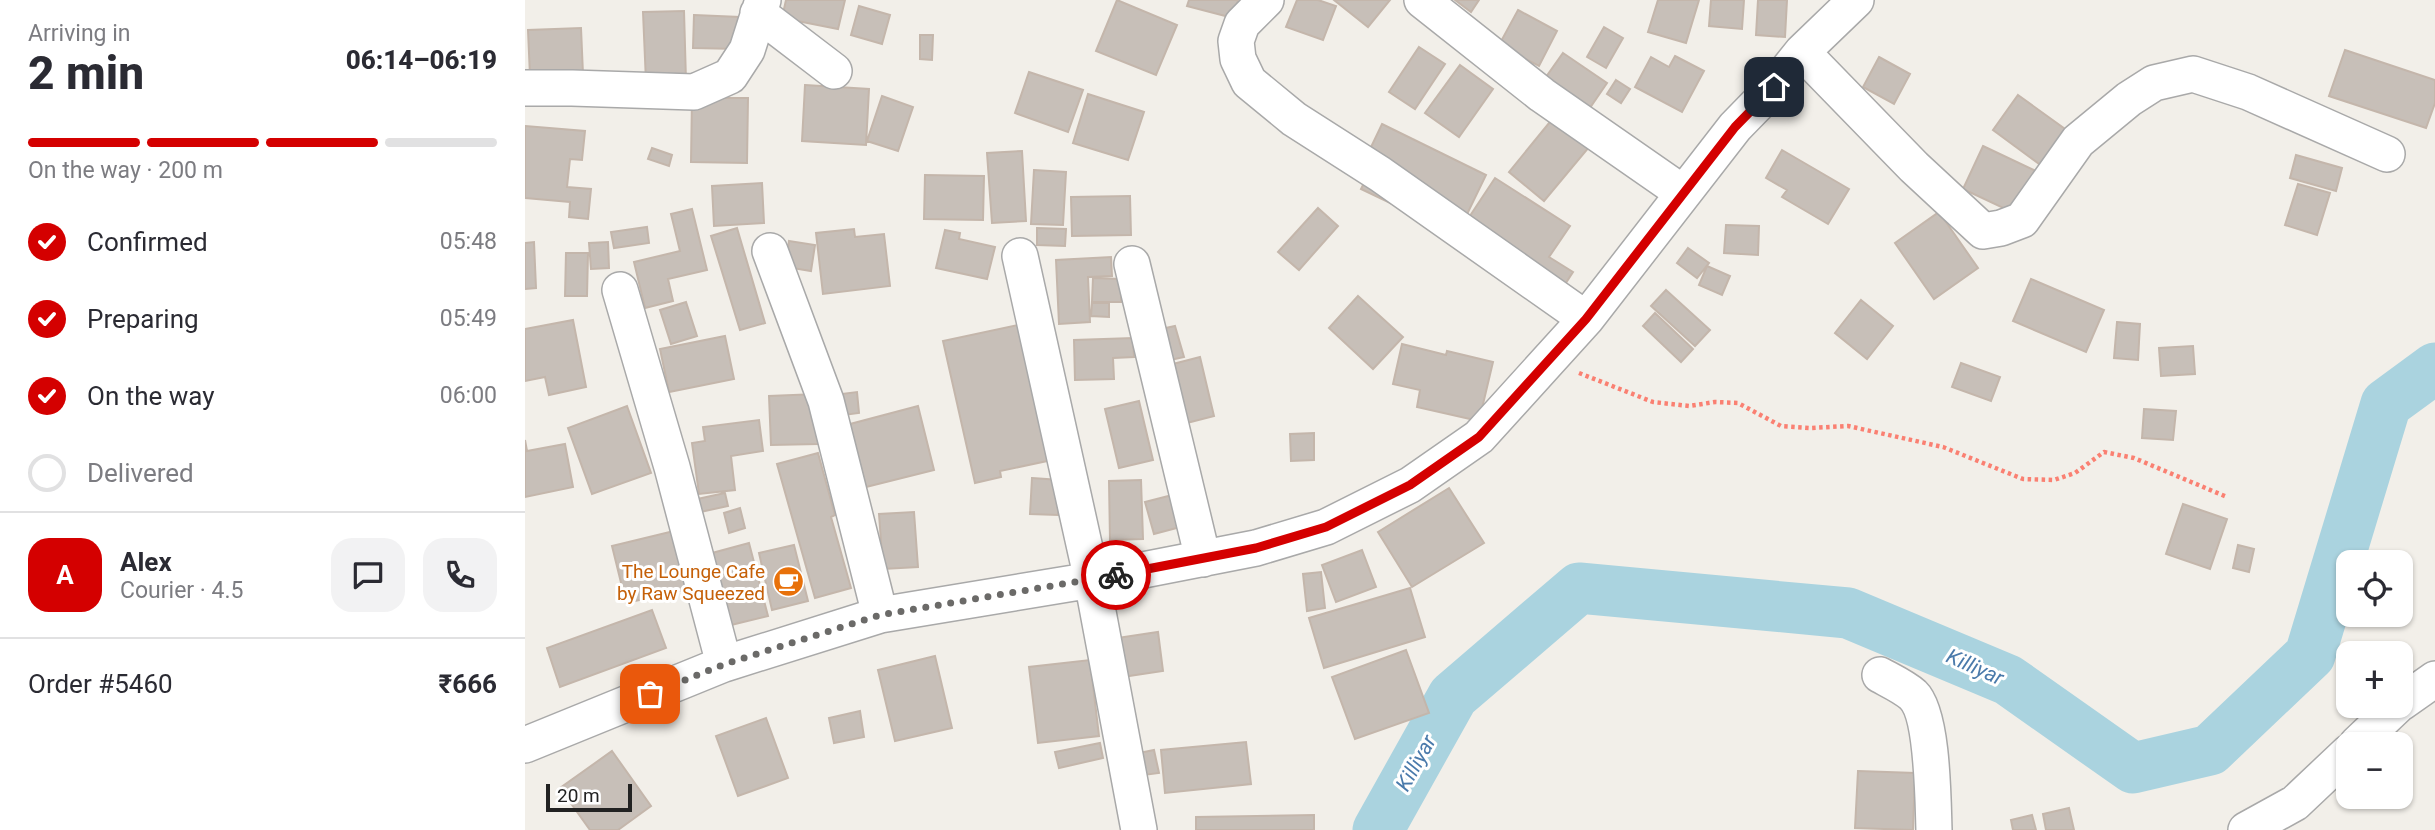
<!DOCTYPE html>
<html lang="en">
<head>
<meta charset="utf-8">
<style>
  :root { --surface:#fff; --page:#f2f2f3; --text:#2b2b33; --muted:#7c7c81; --line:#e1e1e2; --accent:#d40000 }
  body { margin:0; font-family:Roboto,sans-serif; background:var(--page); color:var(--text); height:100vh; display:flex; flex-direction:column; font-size:26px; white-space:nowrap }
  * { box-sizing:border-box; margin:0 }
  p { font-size:23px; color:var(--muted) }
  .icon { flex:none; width:38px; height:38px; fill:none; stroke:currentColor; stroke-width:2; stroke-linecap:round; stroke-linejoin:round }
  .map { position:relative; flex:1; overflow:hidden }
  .sheet { display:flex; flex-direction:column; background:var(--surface); width:525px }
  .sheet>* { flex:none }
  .tools { position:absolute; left:1811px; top:550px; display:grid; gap:14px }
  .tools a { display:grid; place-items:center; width:77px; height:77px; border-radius:14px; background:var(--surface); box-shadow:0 2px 5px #0004; font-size:35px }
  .scale { position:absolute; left:21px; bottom:18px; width:86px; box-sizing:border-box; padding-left:7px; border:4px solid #222; border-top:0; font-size:19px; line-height:24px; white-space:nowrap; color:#222; -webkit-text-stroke:5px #fff; paint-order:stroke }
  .pin { position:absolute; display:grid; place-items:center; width:60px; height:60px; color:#fff; margin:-30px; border-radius:14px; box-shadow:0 4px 10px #0006 }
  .courier { position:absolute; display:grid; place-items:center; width:70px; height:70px; margin:-35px; border:5px solid #d40000; border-radius:50%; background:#fff; color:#222; box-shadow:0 2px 9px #0007 }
  .summary em { font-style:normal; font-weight:800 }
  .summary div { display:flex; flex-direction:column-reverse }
  .summary { display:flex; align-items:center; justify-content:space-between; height:119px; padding:0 28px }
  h1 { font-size:46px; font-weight:800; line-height:52px }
  .bar { display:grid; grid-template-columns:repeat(4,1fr); gap:10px 7px; align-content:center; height:84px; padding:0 28px }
  .bar i { height:9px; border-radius:5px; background:var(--line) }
  .bar .current { background:var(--accent) }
  .bar p { grid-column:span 4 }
  .line { display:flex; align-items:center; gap:18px; padding:0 28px; border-top:2px solid var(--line) }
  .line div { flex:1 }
  .round { display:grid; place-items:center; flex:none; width:74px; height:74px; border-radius:21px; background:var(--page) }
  ol { padding:0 28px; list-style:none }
  li { display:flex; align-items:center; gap:21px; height:77px }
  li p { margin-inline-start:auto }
  li .icon { padding:7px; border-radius:50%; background:var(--accent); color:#fff; stroke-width:4 }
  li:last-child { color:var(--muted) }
  li i { width:38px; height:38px; border:4px solid var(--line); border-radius:50% }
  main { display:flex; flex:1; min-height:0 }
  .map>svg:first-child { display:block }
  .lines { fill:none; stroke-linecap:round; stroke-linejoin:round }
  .stream { stroke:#aad3df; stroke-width:9 }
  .river { stroke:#aad3df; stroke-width:51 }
  .building { fill:#c7bfb8; stroke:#c4b6ab; stroke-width:2 }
  .minor-casing { stroke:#a9a9a9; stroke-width:38 }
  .path { stroke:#fa8072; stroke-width:4.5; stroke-dasharray:3.5 3.5; stroke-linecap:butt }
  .minor { stroke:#fff; stroke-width:35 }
  .done { stroke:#6b6a68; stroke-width:7; stroke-dasharray:0 12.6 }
  .route { stroke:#d40000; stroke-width:9 }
  .labels { text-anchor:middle; stroke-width:6; stroke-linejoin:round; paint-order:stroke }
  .food-label { font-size:19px; fill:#c56008; stroke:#fff; text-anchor:end }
  .water-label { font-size:21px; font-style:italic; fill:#4a7aab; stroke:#fff }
</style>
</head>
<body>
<main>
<section class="sheet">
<div class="summary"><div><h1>2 min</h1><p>Arriving in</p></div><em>06:14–06:19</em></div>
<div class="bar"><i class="current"></i><i class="current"></i><i class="current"></i><i></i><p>On the way · 200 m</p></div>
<ol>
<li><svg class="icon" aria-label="check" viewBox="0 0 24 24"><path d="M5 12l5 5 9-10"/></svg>Confirmed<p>05:48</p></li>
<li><svg class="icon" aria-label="check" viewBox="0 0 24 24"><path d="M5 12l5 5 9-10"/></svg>Preparing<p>05:49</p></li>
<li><svg class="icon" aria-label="check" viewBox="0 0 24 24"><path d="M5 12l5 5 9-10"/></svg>On the way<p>06:00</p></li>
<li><i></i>Delivered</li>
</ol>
<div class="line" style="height:126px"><b class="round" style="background:var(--accent);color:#fff">A</b><div><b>Alex</b><p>Courier · 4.5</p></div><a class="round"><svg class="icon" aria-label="chat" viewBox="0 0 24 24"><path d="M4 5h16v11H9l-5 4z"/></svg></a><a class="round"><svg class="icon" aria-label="phone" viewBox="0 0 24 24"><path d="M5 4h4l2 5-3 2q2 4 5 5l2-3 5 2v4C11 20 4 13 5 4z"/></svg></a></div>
<div class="line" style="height:91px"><div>Order #5460</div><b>₹666</b></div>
</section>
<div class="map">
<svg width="1910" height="830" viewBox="0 0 1910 830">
  <rect width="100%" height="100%" fill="#f2efe9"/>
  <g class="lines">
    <path class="stream" d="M1861,404l49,-15"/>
    <path class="river" d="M853,830l75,-134 126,-108 269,25 160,67 125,88 77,-18 100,-95 76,-251 49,-36"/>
  </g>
  <path class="building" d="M261,0h59l-7,29 -56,-11z
    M592,0l60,25 -21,50 -60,-24z
    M664,0h49l-5,18 -46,-12z
    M772,0h21l18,6 -13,34 -37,-13z
    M809,0h56l-22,27z
    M930,0h24l-8,12z
    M1133,0h41l-13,43 -38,-11z
    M1186,0h33l-2,29 -33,-3z
    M1233,0h29l-2,37 -29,-2z
    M334,6l31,9 -8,29 -31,-9z
    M993,10l39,21 -18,35 -40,-21z
    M159,11l2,70 -40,1 -3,-70z
    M169,15l46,2 -1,32 -46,-1z
    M1079,27l19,11 -17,30 -19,-11z
    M56,28l2,46 -53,2 -2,-46z
    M395,35h13l-1,25 -12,-1z
    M894,47l26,17 -30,45 -26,-17z
    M1820,50l90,30v23l-9,25 -97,-32z
    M1038,53l44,30 -22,32 -44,-31z
    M1150,56l29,15 -22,41 -47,-25 16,-30 18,10z
    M1354,57l31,17 -16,30 -31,-17z
    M935,65l33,24 -34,48 -34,-24z
    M504,72l54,18 -15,42 -53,-19z
    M1091,80l14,9 -9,14 -14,-9z
    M280,85l64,4 -3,56 -64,-4z
    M563,94l56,18 -16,48 -55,-17z
    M1493,95l54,39 -26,35 -53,-39z
    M357,96l31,11 -15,44 -31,-10z
    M167,98h56l-1,65 -56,-1z
    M1029,117l36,29 -46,55 -35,-29z
    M857,124l104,51 -29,60 -96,-46 10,-20 -9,-3z
    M0,126l60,5 -3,29 -12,-1 -3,28 24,2 -3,30 -19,-2 1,-15 -45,-4z
    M1458,146l53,25 -20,43 -53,-25z
    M127,148l20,7 -3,11 -21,-7z
    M1257,150l67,39 -21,35 -46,-27 5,-7 -21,-12z
    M497,151l4,70 -34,2 -5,-70z
    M1771,155l46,13 -6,23 -46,-13z
    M509,170l32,2 -3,53 -32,-1z
    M400,175l59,1 -1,44 -59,-1z
    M970,178l75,48 -21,31 24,15 -17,26 -98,-64z
    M237,183l2,40 -50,3 -2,-40z
    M1773,184l32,9 -13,42 -32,-10z
    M605,196l1,39 -59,1 -1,-39z
    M793,208l20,18 -39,44 -21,-18z
    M167,209l15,61 -39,9 5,22 -28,7 -11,-46 46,-11 -9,-37z
    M1414,212l39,56 -44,31 -39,-56z
    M1201,225l33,1 -1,29 -34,-2z
    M122,227l2,16 -35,5 -3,-16z
    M212,228l28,95 -25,7 -29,-94z
    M512,228l29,1 -1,17 -28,-1z
    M329,229l1,8 29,-3 6,52 -67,8 -7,-61z
    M420,230l15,3 -1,6 36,8 -8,32 -51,-11z
    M264,241l26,4 -4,26 -25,-4z
    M9,242l2,46 -11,1v-46z
    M83,242l1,26 -18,1 -2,-26z
    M1163,248l21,15 -12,15 -20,-15z
    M41,253h22l-1,43h-22z
    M586,257l1,19 -24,1 2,45 -31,2 -3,-64z
    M1182,266l23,10 -8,19 -23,-10z
    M568,278l28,1v23h-29z
    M1506,279l73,31 -18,42 -73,-31z
    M1141,290l44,40 -15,16 -44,-40z
    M833,296l45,41 -30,32 -44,-41z
    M1336,300l32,26 -26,33 -32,-26z
    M161,302l11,34 -26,8 -11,-34z
    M567,303h17v14l-18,-1z
    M1130,313l38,36 -12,13 -38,-36z
    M48,320l13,67 -37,8 -4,-18 -20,4v-52z
    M1592,322l23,2 -2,36 -24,-2z
    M502,323l30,136 -57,12 1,6 -26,6 -32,-142z
    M650,326l9,31 -14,3 -9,-31z
    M200,336l9,43 -65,13 -9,-43z
    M608,338l1,19 -21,1 1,21 -39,1 -1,-40z
    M877,344l44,11 1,-4 46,11 -14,59 -62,-14 3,-17 -27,-6z
    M1668,346l2,28 -34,2 -2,-28z
    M675,357l14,59 -31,8 -14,-59z
    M1436,363l39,14 -9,24 -39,-14z
    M332,392l2,21 -15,2 -3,-21z
    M292,394l1,50 -47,1 -2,-49z
    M614,401l14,59 -34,8 -14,-59z
    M102,406l24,67 -59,21 -24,-66z
    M393,406l16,64 -68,17 -16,-63z
    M1619,409l32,2 -3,29 -31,-2z
    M234,420l4,31 -32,5 4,34 -36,4 -7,-51 13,-2 -2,-14z
    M789,433v27l-23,1 -1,-27z
    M0,440l2,11 38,-7 8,43 -48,10z
    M293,453l17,62 -4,2 20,71 -36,10 -38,-134z
    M507,478l28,2 -2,35 -28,-1z
    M616,480l2,59 -33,1 -1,-59z
    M924,488l35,55 -72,44 -34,-55z
    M200,493l3,13 -37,8 -3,-13z
    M655,493l8,32 -34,9 -9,-32z
    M1658,504l44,15 -17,50 -44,-15z
    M215,508l5,20 -16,5 -5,-20z
    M389,512l4,55 -35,2 -4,-55z
    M149,531l14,58 -62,14 -14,-57z
    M224,543l19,73 -37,9 -19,-72z
    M269,545l14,56 -36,9 -13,-57z
    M1713,545l16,4 -5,23 -16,-4z
    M837,550l14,37 -40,15 -14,-37z
    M796,572l4,36 -18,3 -4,-37z
    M885,588l15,49 -101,31 -15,-50z
    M127,610l14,38 -106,39 -13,-39z
    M633,632l5,39 -41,6 -5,-39z
    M881,650l23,63 -74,26 -23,-62z
    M410,656l17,72 -57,13 -17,-71z
    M565,660l9,76 -61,7 -9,-76z
    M335,711l4,26 -30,6 -5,-25z
    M241,718l22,60 -50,18 -22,-60z
    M721,742l5,42 -86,9 -4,-43z
    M575,743l3,15 -44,10 -4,-16z
    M629,750l5,23 -15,2 -5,-22z
    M87,751l39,55 -33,24h-28l-30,-42z
    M1333,771l57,2 -2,57 -58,-2z
    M1544,808l5,22h-28l-3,-16z
    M789,815v15h-118v-13z
    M1507,815l4,15h-23l-2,-10z"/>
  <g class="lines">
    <defs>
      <path id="minor" d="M741,0l-24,24 -6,17 2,18 11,23 45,37 86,55 206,145
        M897,0l120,95 141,98
        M233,13l76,58
        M1277,52l112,115 69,64 18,-3 21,-8 56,-79 51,-42 25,-16 39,-9 55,18 139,62
        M0,88h47l122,4 36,-16 17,-26 16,-50
        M245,251l56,150 54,214
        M495,256l72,324 47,250
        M607,264l71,295
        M95,290l52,177 52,197
        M1355,675c11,6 24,12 33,20 20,19 20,107 21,135
        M1876,703l34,-24
        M1832,744l41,-39
        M0,745l199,-81 156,-49 212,-35 164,-32 70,-21 84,-42 69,-48 107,-118 149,-192 39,-40 28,-35 54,-52
        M1721,830l49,-27 54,-51"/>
    </defs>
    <use href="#minor" class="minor-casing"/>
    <path class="path" d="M1054,373l74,29 36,4 26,-4 23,1 43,23 29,2 38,-2 95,21 80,32 31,1 21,-7 29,-21 30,6 93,39"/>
    <use href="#minor" class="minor"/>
  </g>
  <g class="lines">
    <path class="done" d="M125,694l75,-30 155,-49 236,-40"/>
    <path class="route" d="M591,575l140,-27 70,-21 84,-42 69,-48 107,-118 149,-192 39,-40"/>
  </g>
  <defs>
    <symbol id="cafe-disc" viewBox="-11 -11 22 22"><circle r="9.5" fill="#e8710a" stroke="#fff"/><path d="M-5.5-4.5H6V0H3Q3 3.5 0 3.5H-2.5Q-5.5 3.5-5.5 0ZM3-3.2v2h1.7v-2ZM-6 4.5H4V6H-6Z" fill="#fff"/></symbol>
  </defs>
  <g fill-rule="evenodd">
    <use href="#cafe-disc" x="246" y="564" width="35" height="35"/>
  </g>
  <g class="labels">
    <g class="food-label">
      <text x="240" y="578">The Lounge Cafe<tspan x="240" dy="22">by Raw Squeezed</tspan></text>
    </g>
    <g class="water-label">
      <text transform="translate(1450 667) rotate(24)" y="7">Killiyar</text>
      <text transform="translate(891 763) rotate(-61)" y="7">Killiyar</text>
    </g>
  </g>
</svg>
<div class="tools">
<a><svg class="icon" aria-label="locate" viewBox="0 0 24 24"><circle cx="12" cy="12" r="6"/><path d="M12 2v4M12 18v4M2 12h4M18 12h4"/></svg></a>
<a>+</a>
<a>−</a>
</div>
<div class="scale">20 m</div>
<div class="pin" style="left:125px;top:694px;background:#ea580c"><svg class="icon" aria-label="bag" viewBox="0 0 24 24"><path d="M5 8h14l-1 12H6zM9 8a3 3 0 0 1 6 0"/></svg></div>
<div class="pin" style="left:1249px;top:87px;background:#1f2937"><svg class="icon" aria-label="home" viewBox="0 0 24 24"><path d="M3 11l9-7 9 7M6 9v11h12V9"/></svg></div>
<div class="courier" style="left:591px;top:575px"><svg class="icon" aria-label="bike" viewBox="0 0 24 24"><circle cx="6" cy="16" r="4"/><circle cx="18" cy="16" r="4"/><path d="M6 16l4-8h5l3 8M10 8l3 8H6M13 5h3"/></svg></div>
</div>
</main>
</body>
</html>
